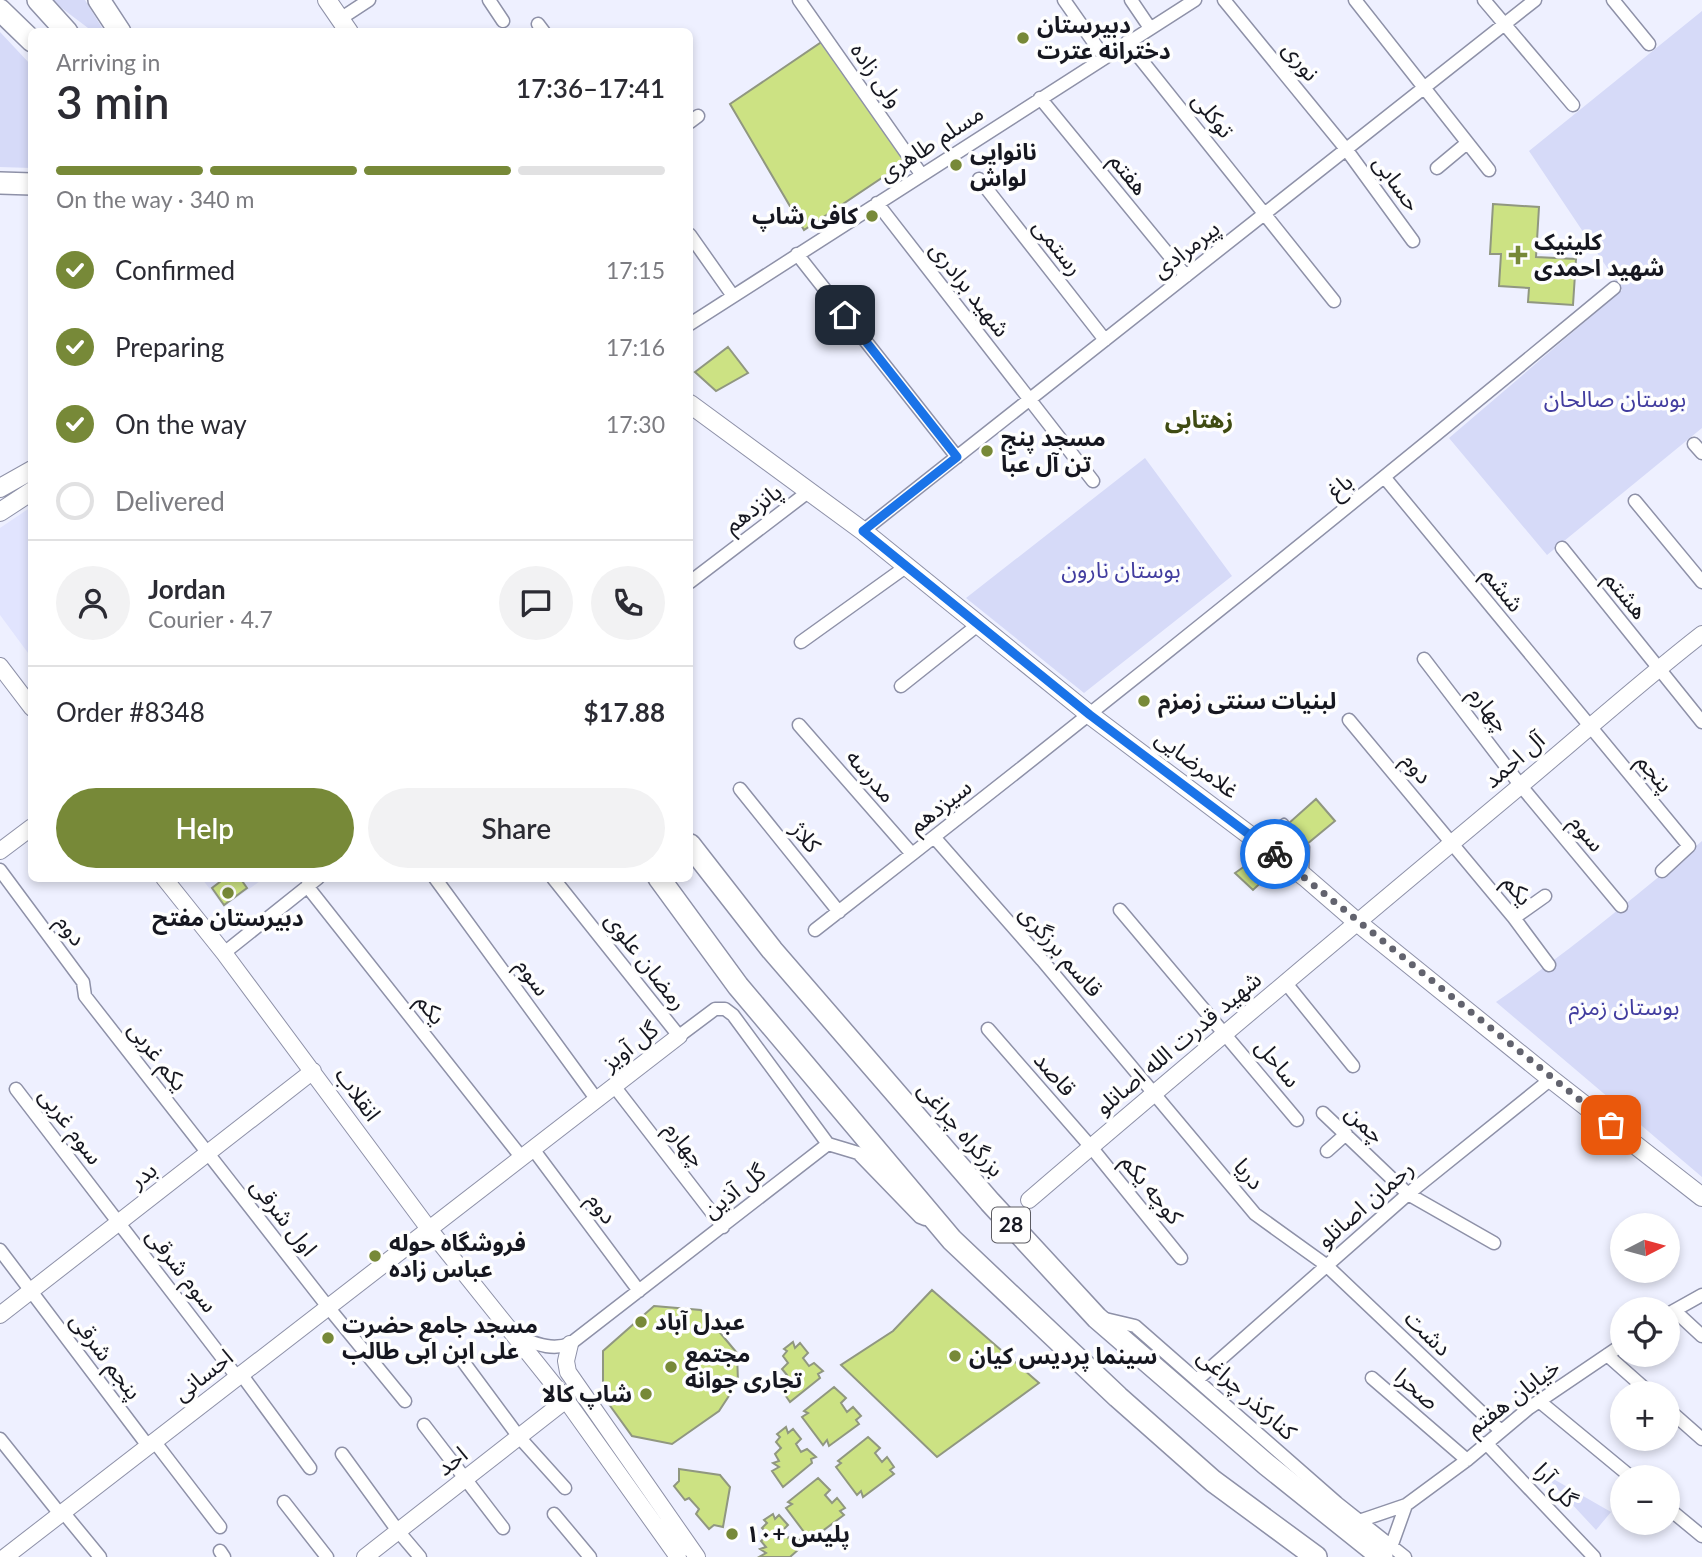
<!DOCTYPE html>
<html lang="en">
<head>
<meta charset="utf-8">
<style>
  :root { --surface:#fff; --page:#f2f2f3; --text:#2b2b33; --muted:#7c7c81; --line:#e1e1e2; --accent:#778938 }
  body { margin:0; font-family:Lato,"Noto Sans Arabic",sans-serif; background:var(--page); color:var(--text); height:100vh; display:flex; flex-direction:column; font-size:26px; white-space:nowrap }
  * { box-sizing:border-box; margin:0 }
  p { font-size:23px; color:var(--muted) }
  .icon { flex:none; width:38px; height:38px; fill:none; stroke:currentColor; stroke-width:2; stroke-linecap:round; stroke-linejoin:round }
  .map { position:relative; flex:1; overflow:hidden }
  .details { position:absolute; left:28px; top:28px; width:665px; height:854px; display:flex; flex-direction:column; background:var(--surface); border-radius:10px; box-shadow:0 4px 10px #0003 }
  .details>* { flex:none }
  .needle { width:46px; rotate:84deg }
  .buttons { position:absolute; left:1610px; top:1213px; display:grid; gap:14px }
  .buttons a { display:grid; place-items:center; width:70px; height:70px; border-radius:50%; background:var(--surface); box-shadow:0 4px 10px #0003; font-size:35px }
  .pin { position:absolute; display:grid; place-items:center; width:60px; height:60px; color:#fff; margin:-30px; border-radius:14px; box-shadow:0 4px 10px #0006 }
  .courier { position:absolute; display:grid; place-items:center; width:70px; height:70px; margin:-35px; border:5px solid #1a73e8; border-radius:50%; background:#fff; color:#222; box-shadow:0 2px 9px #0007 }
  .overview em { font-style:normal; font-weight:600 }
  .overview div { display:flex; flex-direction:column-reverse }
  .overview { display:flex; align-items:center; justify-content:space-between; height:119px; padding:0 28px }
  h1 { font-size:46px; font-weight:600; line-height:52px }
  .bar { display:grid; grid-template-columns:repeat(4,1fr); gap:10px 7px; align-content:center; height:84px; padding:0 28px }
  .bar i { height:9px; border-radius:5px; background:var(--line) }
  .bar .active { background:var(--accent) }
  .bar p { grid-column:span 4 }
  .line { display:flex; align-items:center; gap:18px; padding:0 28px; border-top:2px solid var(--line) }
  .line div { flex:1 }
  .round { display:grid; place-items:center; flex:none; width:74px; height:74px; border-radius:37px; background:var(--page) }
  ol { padding:0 28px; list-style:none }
  li { display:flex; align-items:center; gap:21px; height:77px }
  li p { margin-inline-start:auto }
  li .icon { padding:7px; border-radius:50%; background:var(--accent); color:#fff; stroke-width:4 }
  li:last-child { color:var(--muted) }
  li i { width:38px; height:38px; border:4px solid var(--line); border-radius:50% }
  .button { display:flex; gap:14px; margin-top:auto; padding:14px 28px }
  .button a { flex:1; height:80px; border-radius:42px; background:var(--accent); color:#fff; font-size:28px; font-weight:600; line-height:80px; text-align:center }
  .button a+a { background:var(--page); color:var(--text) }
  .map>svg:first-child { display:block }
  .built { fill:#e1e4fe }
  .green { fill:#d6daf8 }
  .building { fill:#cce283; stroke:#909780; stroke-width:2 }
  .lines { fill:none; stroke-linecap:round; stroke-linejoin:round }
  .service-casing { stroke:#8e91a8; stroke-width:9 }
  .minor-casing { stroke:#8e91a8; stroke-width:15 }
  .tertiary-casing { stroke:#8e91a8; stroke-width:18 }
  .secondary-casing { stroke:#8e91a8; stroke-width:20 }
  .trunk-casing { stroke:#8e91a8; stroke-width:24 }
  .service { stroke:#fff; stroke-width:6 }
  .minor { stroke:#fff; stroke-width:12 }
  .tertiary { stroke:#fff; stroke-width:16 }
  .secondary { stroke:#fff; stroke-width:18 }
  .trunk { stroke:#fff; stroke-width:21 }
  .done { stroke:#62636e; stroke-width:7; stroke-dasharray:0 12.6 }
  .route { stroke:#1a73e8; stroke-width:9 }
  .poi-dot { fill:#778938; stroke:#fefefe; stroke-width:2.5 }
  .labels { text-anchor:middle; stroke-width:7; stroke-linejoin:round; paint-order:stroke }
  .shield { fill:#fefefe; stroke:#5c5c63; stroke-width:2 }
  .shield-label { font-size:21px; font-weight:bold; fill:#161720 }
  .poi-label { font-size:23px; font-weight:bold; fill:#161720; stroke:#fefefe; text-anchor:start }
  .street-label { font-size:23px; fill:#161720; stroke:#fefefe }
  .park-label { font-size:23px; fill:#423d9f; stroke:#fefefe }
  .neighbourhood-label { font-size:24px; font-weight:bold; fill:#3f4b12; stroke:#fefefe }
</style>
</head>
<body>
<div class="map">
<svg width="1702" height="1557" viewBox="0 0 1702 1557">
  <rect width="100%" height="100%" fill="#eef0ff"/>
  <path class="built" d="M31,507v150l-31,-42v-87z
    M202,879h61l-39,28z"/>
  <path class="green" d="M51,0h34l19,31h-12z
    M1702,11v417l-155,127 -98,-117 173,-148 -93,-139z
    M0,32l31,33v103l-31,-1z
    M1145,458l87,118 -148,117 -118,-95z
    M1702,841v336l-206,-175c72,-50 139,-105 206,-161z
    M1543,1473l68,39 -15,18z"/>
  <path class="building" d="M826,39l84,120 -106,71 -74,-126z
    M1493,204l46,3 -3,50 40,2 -3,46 -45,-3 1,-14 -30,-2 2,-32h-11z
    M728,347l20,26 -32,18 -21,-19z
    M1316,799l19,22 -28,23 -18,-21z
    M1252,861l16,15 -15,14 -18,-17z
    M225,878h15l7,10 -23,17 -12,-17z
    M932,1290l107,93 -102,74 -96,-92 52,-34z
    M654,1306l47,4 36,43 1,29 -19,29 -47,33 -40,-8 -29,-40v-45z
    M793,1342l2,6 5,-5 8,10 -5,5 6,8 5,-3 9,8 -5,3 2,4 -30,24 -11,-16 8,-5 -6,-3 6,-3 -5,-6 6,-6 -5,-7 4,-5 -3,-2z
    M834,1387l12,11 -5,5 6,9 6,-5 8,9 -5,4 3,4 -30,22 -2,-6 -4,5 -21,-28 6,-4 -4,-2z
    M786,1427l2,6 5,-4 8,10 -5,5 5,8 6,-3 9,8 -5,2 1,4 -29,24 -11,-16 7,-4 -6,-4 6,-2 -4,-7 6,-6 -5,-6 4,-5 -3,-3z
    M868,1437l12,11 -5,5 7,9 5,-5 7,10 -4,3 4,4 -31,23 -2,-6 -4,4 -21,-28 5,-4 -3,-2z
    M679,1469l41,6 10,12 -7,40 -9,-2 -5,4 -13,-15 3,-5 -10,-11 -4,2 -11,-14 5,-5z
    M818,1478l12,12 -5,5 7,8 5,-5 8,10 -5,3 4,4 -31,23 -2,-6 -4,4 -21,-28 6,-4 -4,-2z
    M773,1514l2,5 4,-4 9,10 -5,5 5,8 6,-3 9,8 -6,2 2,4 -9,8h-31l7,-4 -6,-4 6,-2 -5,-6 7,-7 -6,-6 5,-5 -3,-3z"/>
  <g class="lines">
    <defs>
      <path id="service" d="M1257,840l27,-18 22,25 -1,25"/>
      <path id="minor" d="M489,0l14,21
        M799,0l122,174
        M1064,0l40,57
        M1131,0l19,28
        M1224,0l122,149 67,92
        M1355,0l134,170
        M1484,0l89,105
        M1613,0l36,44
        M340,19l29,-19
        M538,24l6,8
        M1127,42l207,259
        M1040,98l146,178
        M690,122l8,-6
        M1437,168l30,-25
        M979,179l126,161
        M877,203l216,278
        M690,235l43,61
        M797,254l160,203
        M690,324l505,-324
        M1694,444l8,9
        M1385,478l304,368 -27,25
        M1635,501l67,81
        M863,531l672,-531
        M1562,548l140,174
        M690,582l118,-90
        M801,642l106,-76
        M1424,659l97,127 100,120
        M901,686l78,-62
        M1349,720l165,198 35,47
        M799,725l113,129
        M740,789l99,123
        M934,837l108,123 213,254 71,51 175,166
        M0,870l83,112 2,14 243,311 77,94
        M435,878l162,222
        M553,878l126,158 36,-27h10l8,6 95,129
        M307,886l215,272
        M1120,910l177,210
        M1514,918l31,-22
        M815,930c270,-210 536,-424 799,-642
        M224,953l94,-75
        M1285,982l68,84
        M988,1029l103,118 90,111
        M614,1086l109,141
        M16,1089l221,288
        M1323,1113l85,81 86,49
        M828,1144l30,9 62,64 5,2
        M533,1149l106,142
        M1327,1151l19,-17
        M0,1250l148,196
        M1675,1311l27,25
        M1668,1314l34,-19
        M1101,1318l34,8 202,177 68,54
        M515,1336c20,7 35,15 55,8l258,-200
        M1607,1355l43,38
        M459,1356l60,81 46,51
        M241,1374l69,94
        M1372,1378l95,82
        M1198,1379l210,-185 143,-115
        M1539,1401l92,76
        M1668,1409l34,30
        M424,1425l79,103
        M0,1439l60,75
        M154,1441l66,86
        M1486,1443l108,114
        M342,1454l56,77 22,26
        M284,1502l43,55
        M1668,1508l34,28
        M63,1512l37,45
        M554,1514l36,43
        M1359,1521l47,-16 61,-45 62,-52 93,-63
        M1391,1547l15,-42
        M220,1551l4,6"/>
      <path id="tertiary" d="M0,666l32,42
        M0,851l32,-24
        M164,878l60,75 205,276 137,171 112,157
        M1029,1200c162,-139 326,-276 490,-413 61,-51 120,-104 183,-153
        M0,1315l313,-244
        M570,1344l-4,17 2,11 129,185
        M5,1557l674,-521
        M365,1557l201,-157"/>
      <path id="secondary" d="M327,0l22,32
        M690,404l173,127 227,184 215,162 52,45 194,157 151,118
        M0,488l32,-18
        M0,512l32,-21"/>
      <path id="trunk" d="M38,0l29,32
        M99,0l21,32
        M0,10l32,31
        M0,183l32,1
        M690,845l82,105 218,252 107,116 170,147 115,92
        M659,878l79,108 214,254 166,157 95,84 103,76"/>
    </defs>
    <use href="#service" class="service-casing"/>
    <use href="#minor" class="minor-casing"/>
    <use href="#tertiary" class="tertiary-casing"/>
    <use href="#secondary" class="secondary-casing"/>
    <use href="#trunk" class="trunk-casing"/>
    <use href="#service" class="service"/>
    <use href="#minor" class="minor"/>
    <use href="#tertiary" class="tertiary"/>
    <use href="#secondary" class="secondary"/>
    <use href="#trunk" class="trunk"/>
  </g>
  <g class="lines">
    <path class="done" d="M1275,854l336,271"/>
    <path class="route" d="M845,315l112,142 -94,74 227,184 185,139"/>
  </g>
  <g class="poi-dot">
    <circle cx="1023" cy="38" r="7"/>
    <circle cx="956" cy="165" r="7"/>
    <circle cx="872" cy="216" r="7"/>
    <path d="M1514.5 244.5h7v7h7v7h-7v7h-7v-7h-7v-7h7z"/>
    <circle cx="987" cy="451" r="7"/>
    <circle cx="1144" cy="701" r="7"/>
    <circle cx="228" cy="893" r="7"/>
    <circle cx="375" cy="1256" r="7"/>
    <circle cx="641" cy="1322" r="7"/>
    <circle cx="328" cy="1338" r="7"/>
    <circle cx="955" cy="1356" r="7"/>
    <circle cx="671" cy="1367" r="7"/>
    <circle cx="646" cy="1394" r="7"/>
    <circle cx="732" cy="1534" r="7"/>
  </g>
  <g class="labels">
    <rect class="shield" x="992" y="1207.5" width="38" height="35" rx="5"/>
    <g class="shield-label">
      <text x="1011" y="1232">28</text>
    </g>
    <g class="poi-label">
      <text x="1037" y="33">دبیرستان<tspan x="1037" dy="26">دخترانه عترت</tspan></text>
      <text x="970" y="160">نانوایی<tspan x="970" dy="26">لواش</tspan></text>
      <text x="858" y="224" text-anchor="end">کافی شاپ</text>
      <text x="1534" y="250">کلینیک<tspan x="1534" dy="26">شهید احمدی</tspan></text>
      <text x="1001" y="446">مسجد پنج<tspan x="1001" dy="26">تن آل عبا</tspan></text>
      <text x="1158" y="709">لبنیات سنتی زمزم</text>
      <text x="228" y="926" text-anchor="middle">دبیرستان مفتح</text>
      <text x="389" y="1251">فروشگاه حوله<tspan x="389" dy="26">عباس زاده</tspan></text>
      <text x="655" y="1330">عبدل آباد</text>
      <text x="342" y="1333">مسجد جامع حضرت<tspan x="342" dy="26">علی ابن ابی طالب</tspan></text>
      <text x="685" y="1362">مجتمع<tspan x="685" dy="26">تجاری جوانه</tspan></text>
      <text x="969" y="1364">سینما پردیس کیان</text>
      <text x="632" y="1402" text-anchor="end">شاپ کالا</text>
      <text x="746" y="1542">پلیس +۱۰</text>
    </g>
    <g class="street-label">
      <text transform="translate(1301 61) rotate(51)" y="8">نوری</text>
      <text transform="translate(877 75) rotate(55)" y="8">ولی زاده</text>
      <text transform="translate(1213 115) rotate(51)" y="8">توکلی</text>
      <text transform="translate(931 143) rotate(-33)" y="8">مسلم طاهری</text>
      <text transform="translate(1129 174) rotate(51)" y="8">هفتم</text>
      <text transform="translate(1397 183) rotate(54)" y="8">حسابی</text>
      <text transform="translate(1058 247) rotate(52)" y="8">رستمی</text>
      <text transform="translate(1186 249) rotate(-38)" y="8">پیرمرادی</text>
      <text transform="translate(970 289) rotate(52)" y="8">شهید برادری</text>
      <text transform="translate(1340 486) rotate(-39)" y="8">باغ</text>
      <text transform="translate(753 508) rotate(-37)" y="8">پانزدهم</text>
      <text transform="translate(1503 589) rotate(51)" y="8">ششم</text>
      <text transform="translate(1626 595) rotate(51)" y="8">هشتم</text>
      <text transform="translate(1489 709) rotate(52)" y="8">چهارم</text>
      <text transform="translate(1514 760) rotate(-41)" y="8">آل احمد</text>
      <text transform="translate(1197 764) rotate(37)" y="8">غلامرضایی</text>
      <text transform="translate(1417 768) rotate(50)" y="8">دوم</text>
      <text transform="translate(1655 773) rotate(50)" y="8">پنجم</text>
      <text transform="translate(871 776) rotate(49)" y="8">مدرسه</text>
      <text transform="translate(940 806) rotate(-38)" y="8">سیزدهم</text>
      <text transform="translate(1587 833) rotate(50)" y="8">سوم</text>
      <text transform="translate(806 837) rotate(51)" y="8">کلاژ</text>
      <text transform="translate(1518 890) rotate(51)" y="8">یکم</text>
      <text transform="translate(71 930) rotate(53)" y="8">دوم</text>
      <text transform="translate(1061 951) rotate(49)" y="8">قاسم برزگری</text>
      <text transform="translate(646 961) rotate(52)" y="8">رمضان علوی</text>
      <text transform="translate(533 977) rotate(54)" y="8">سوم</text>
      <text transform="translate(431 1009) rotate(52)" y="8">یکم</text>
      <text transform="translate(1178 1043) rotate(-40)" y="8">شهید قدرت الله اصانلو</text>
      <text transform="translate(630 1046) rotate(-38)" y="8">گل آویز</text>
      <text transform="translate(158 1056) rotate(52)" y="8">یکم غربی</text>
      <text transform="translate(1278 1063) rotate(50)" y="8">ساحل</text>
      <text transform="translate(1055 1074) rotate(49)" y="8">قاصد</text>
      <text transform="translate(358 1094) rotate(54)" y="8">انقلاب</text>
      <text transform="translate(1365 1124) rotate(44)" y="8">چمن</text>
      <text transform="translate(71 1126) rotate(53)" y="8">سوم غربی</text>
      <text transform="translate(961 1129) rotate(49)" y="8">بزرگراه چراغی</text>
      <text transform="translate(685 1144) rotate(52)" y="8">چهارم</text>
      <text transform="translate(1249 1174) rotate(50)" y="8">دریا</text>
      <text transform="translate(143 1175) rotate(-38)" y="8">بدر</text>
      <text transform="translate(1152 1189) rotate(51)" y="8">کوچه یکم</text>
      <text transform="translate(734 1191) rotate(-38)" y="8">گل آذین</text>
      <text transform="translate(1365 1204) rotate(-41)" y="8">رحمان اصانلو</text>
      <text transform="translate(602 1208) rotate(53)" y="8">دوم</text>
      <text transform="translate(284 1217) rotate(52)" y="8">اول شرقی</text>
      <text transform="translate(182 1270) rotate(52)" y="8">سوم شرقی</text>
      <text transform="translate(1428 1333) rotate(44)" y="8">دشت</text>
      <text transform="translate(106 1356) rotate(53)" y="8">پنجم شرقی</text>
      <text transform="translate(203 1375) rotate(-38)" y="8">احسانی</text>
      <text transform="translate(1417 1389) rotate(41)" y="8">صحرا</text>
      <text transform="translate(1247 1394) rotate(42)" y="8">کنارکذر چراغی</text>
      <text transform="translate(1513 1397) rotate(-37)" y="8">خیابان هفتم</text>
      <text transform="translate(452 1461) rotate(-38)" y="8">احد</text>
      <text transform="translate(1556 1485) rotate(47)" y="8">گل آرا</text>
    </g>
    <g class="park-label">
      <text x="1615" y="407">بوستان صالحان</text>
      <text x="1121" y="578">بوستان نارون</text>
      <text x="1624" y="1015">بوستان زمزم</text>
    </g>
    <g class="neighbourhood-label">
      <text x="1199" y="428">زهتابی</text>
    </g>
  </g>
</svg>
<div class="buttons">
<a><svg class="needle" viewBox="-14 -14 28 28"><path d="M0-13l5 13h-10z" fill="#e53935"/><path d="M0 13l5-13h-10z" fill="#7c7c81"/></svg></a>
<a><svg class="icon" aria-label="locate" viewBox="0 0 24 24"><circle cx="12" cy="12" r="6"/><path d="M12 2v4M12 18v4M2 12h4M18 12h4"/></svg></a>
<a>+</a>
<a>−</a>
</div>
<div class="pin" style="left:1611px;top:1125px;background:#ea580c"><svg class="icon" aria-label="bag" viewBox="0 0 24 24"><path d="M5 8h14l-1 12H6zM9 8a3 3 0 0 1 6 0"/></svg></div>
<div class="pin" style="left:845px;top:315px;background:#1f2937"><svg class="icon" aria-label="home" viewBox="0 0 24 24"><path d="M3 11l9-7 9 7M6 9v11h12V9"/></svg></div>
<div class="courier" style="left:1275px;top:854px"><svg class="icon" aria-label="bike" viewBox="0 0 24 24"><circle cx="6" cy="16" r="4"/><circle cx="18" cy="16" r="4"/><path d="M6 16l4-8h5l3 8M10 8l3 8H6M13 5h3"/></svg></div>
<section class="details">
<div class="overview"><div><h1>3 min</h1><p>Arriving in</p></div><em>17:36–17:41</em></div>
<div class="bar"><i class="active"></i><i class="active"></i><i class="active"></i><i></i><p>On the way · 340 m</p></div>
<ol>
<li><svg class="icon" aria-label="check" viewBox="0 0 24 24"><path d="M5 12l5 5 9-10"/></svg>Confirmed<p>17:15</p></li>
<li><svg class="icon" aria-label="check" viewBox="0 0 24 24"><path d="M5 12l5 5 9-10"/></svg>Preparing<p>17:16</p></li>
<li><svg class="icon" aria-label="check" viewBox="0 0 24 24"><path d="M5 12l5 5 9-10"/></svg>On the way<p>17:30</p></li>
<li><i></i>Delivered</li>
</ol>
<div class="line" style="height:126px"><a class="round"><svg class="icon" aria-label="person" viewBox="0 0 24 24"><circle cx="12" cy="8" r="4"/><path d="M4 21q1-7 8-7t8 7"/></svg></a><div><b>Jordan</b><p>Courier · 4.7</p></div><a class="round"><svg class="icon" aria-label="chat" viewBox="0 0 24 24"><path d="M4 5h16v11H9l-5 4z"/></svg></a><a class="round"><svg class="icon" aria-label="phone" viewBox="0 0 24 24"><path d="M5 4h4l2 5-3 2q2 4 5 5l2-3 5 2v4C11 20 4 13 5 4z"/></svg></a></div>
<div class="line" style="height:91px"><div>Order #8348</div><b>$17.88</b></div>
<div class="button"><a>Help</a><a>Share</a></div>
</section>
</div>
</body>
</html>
